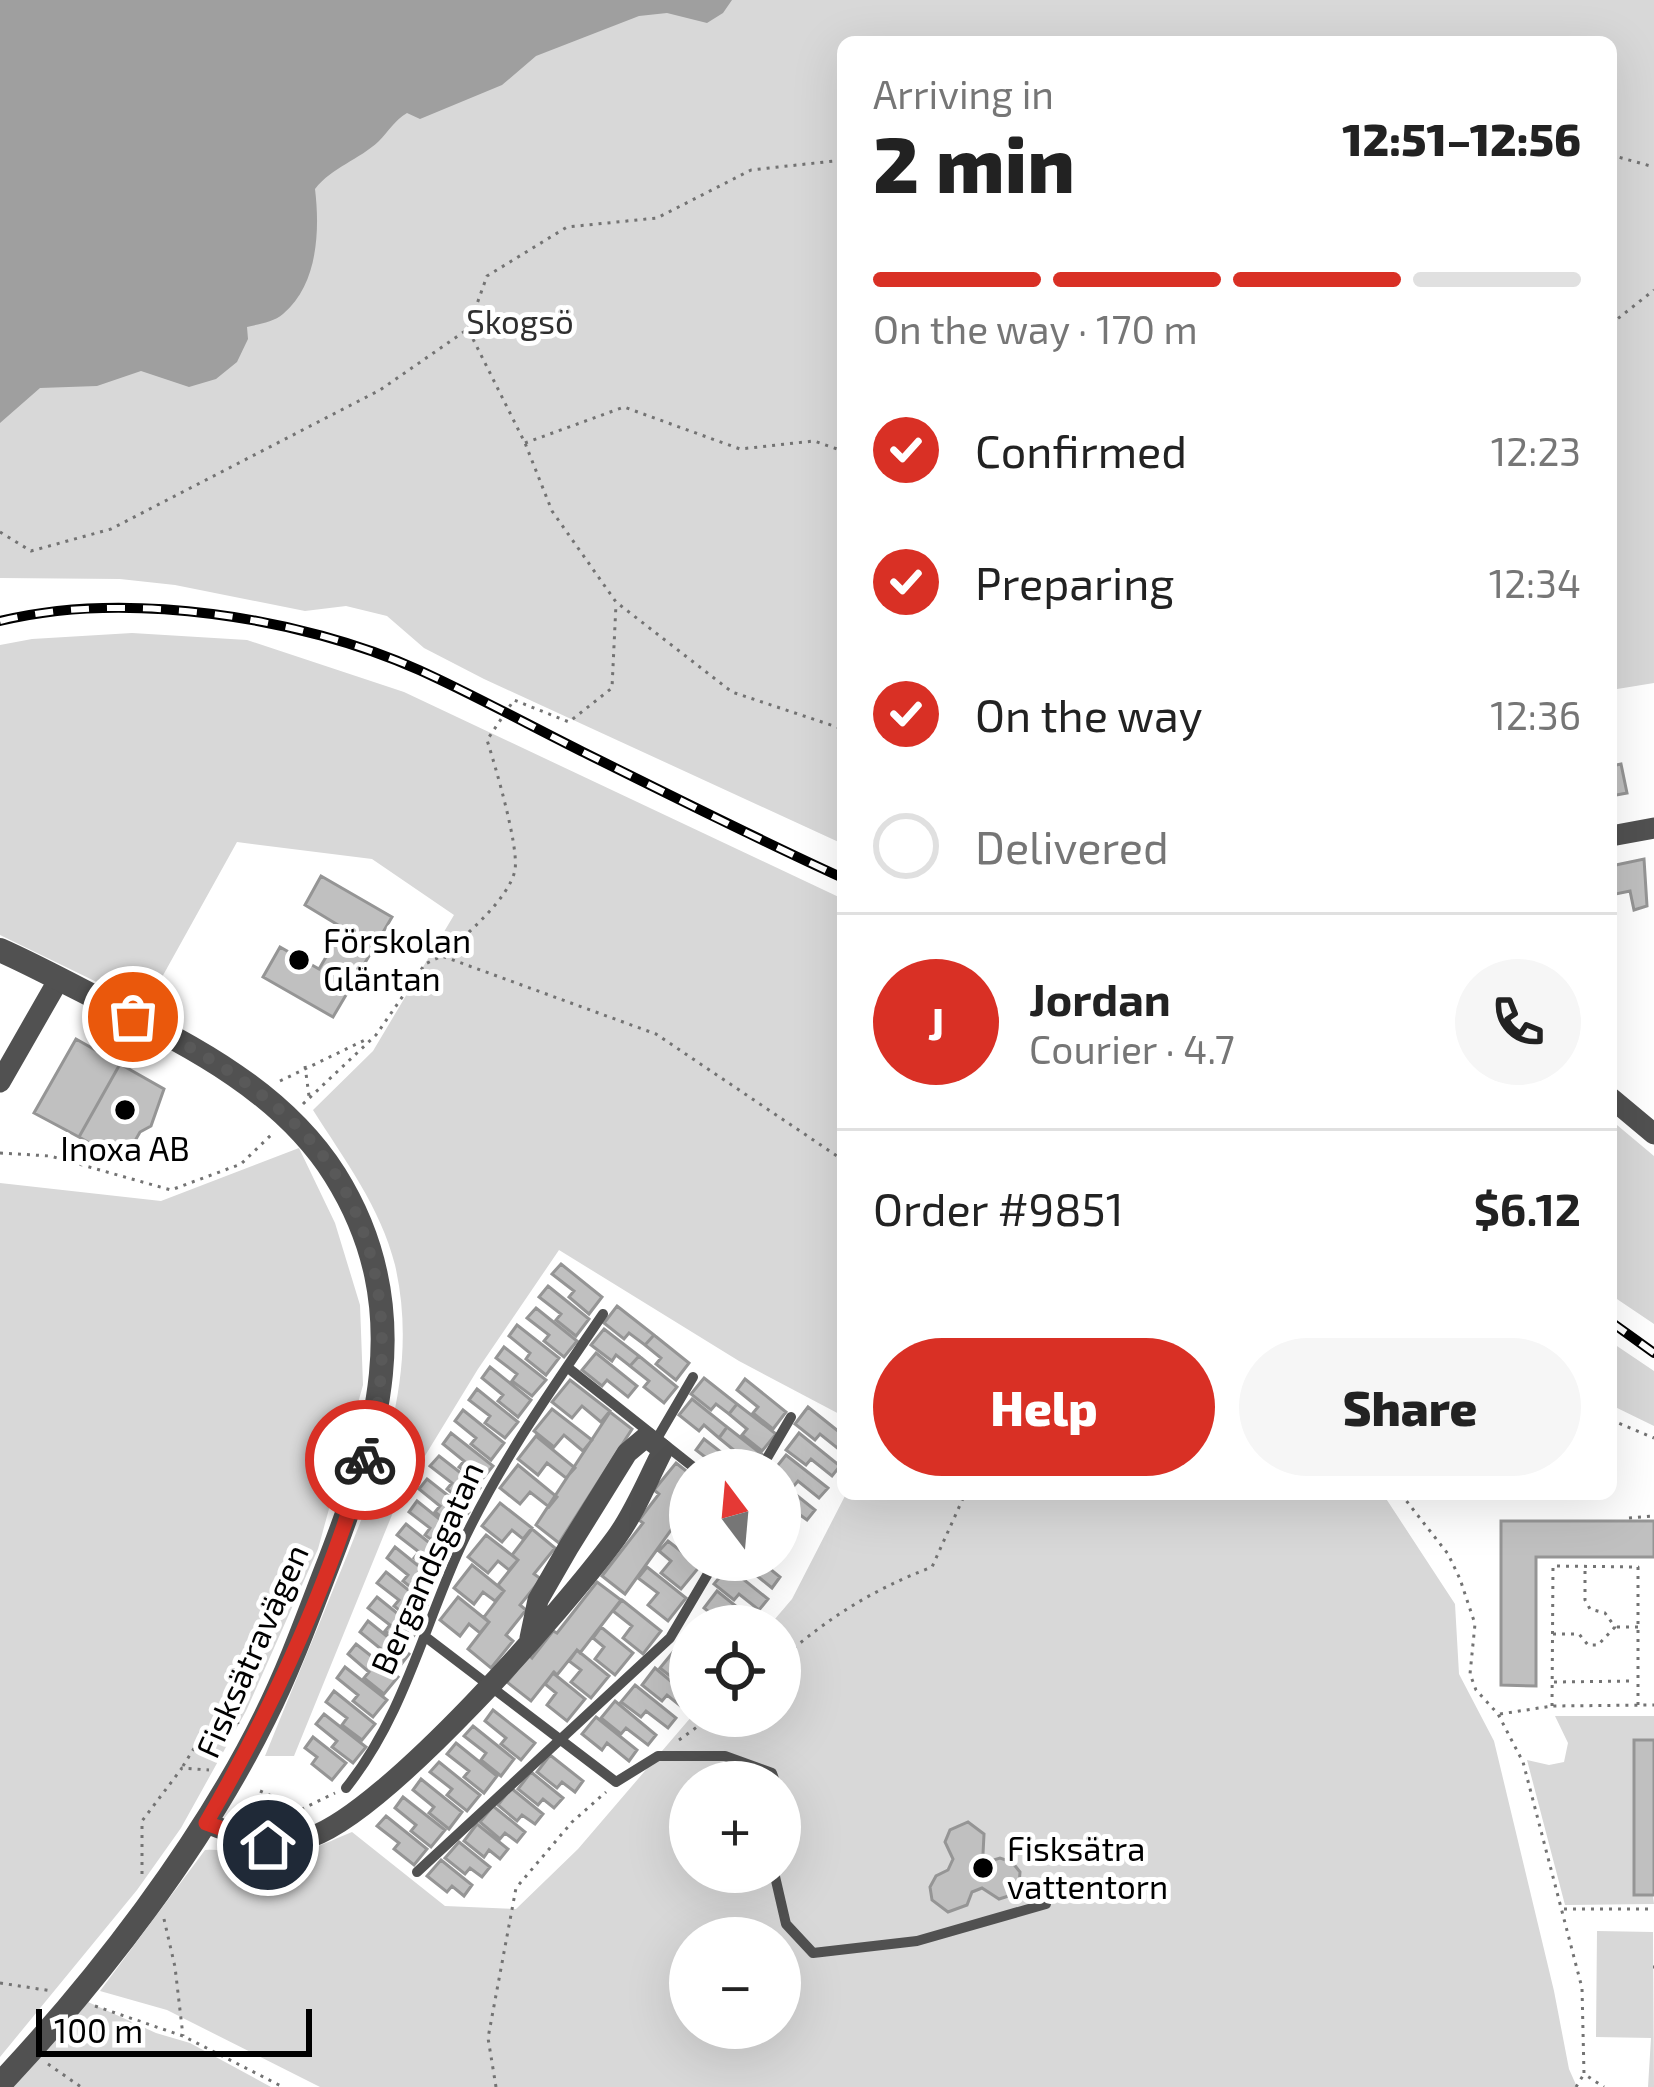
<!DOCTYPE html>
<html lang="en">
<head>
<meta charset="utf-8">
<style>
  :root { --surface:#fff; --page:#f6f6f6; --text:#222; --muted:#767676; --line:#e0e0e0; --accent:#d93025 }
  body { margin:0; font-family:"Exo 2",sans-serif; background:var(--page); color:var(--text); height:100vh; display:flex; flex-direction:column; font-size:45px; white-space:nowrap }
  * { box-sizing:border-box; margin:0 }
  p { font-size:39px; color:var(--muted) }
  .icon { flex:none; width:66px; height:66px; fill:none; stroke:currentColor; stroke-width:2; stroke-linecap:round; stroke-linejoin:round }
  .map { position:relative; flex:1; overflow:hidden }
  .panel { position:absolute; left:837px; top:36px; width:780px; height:1464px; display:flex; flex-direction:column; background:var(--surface); border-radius:18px; box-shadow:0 12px 48px #0002 }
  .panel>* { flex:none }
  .needle { width:78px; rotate:344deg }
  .buttons { position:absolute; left:669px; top:1449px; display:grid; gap:24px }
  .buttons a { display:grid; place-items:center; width:132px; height:132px; border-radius:50%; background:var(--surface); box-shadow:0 12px 48px #0002; font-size:60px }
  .scale { position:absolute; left:36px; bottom:30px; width:276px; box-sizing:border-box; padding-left:12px; border:6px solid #000; border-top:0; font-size:33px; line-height:42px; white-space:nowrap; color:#000; -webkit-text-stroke:9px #fff; paint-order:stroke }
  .pin { position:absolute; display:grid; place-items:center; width:102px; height:102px; color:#fff; margin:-51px; border:6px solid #fff; border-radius:50%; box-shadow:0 3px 12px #0007 }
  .courier { position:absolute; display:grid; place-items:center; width:120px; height:120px; margin:-60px; border:9px solid #d93025; border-radius:50%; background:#fff; color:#222; box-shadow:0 3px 15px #0007 }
  .head em { font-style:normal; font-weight:800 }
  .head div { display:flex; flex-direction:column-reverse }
  .head { display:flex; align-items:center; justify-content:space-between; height:204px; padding:0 36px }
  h1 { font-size:78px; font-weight:800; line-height:90px }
  .bar { display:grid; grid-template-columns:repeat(4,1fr); gap:18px 12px; align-content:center; height:144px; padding:0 36px }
  .bar i { height:15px; border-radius:9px; background:var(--line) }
  .bar .selected { background:var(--accent) }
  .bar p { grid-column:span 4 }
  .line { display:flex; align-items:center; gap:30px; padding:0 36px; border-top:3px solid var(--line) }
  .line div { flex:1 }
  .round { display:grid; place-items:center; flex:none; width:126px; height:126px; border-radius:63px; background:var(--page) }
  ol { padding:0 36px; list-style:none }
  li { display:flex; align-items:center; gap:36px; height:132px }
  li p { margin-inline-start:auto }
  li .icon { padding:12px; border-radius:50%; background:var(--accent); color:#fff; stroke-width:4 }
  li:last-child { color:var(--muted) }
  li i { width:66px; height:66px; border:6px solid var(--line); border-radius:50% }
  .action { display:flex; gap:24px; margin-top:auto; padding:24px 36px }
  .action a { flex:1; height:138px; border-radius:72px; background:var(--accent); color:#fff; font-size:48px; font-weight:800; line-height:138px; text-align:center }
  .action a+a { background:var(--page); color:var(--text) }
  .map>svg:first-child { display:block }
  .green { fill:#d8d8d8; fill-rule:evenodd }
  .water { fill:#9f9f9f }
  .building { fill:#c0c0c0; stroke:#959595; stroke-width:3 }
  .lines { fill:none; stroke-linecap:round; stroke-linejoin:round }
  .path { stroke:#737373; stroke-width:3; stroke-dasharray:3 6; stroke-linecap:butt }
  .service { stroke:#515151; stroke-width:10 }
  .minor { stroke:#515151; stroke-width:21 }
  .tertiary { stroke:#515151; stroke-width:24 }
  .rail-casing { stroke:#000; stroke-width:10 }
  .rail { stroke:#fff; stroke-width:6; stroke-dasharray:18; stroke-linecap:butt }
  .done { stroke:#595959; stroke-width:12; stroke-dasharray:0 21.6 }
  .route { stroke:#d93025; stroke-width:15 }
  .poi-dot { fill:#000; stroke:#fff; stroke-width:4.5 }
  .labels { text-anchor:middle; stroke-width:10; stroke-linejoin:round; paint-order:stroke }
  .park-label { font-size:33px; fill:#2f2f2f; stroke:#fff }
  .poi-label { font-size:33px; fill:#000; stroke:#fff; text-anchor:start }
  .street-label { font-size:33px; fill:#000; stroke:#fff }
</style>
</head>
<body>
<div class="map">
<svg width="1654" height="2087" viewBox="0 0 1654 2087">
  <rect width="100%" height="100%" fill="#fff"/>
  <path class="green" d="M0,0h1654v683l-43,7v-648h-768v802l-359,-165 -60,-31 -37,-32 -41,-10 -41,5 -130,-26 -55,-6 -120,-1z
    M132,633l115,7 157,52 439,207v517l-104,-55 -180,-111 -81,119 -80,131 -104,256h-29c23,-57 47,-114 70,-171 42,-102 86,-207 60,-320 -14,-57 -51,-106 -82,-155l60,-59 81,-136 -82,-56 -135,-17 -91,164 -146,-71v-290l32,-6z
    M1611,1120l43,36v168l-43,-29z
    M299,1148l36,75 25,82 3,80 -45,164 -72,162 -65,117 -44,62 -137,167v-874l161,18z
    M1611,1342l43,29v55l-43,-21z
    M846,1494h537l72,110 4,70 35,67 60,250 15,78 8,18h-1257l-153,-77 -67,-19 105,-141c24,-2 38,8 60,8 31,0 58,-14 87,-26l93,74 71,3 62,-60 114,-133h88v-90h-11l23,-27zM690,1782h90v90h-90zM690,1938h90v90h-90z
    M1555,1716h99v24l-20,1 20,163 -89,1 -38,-145 22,5 15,-3 4,-19z
    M1597,1931l56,1 1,155h-6l3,-49 -55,-1z
    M88,2002l68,31 34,10 81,44h-258z"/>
  <path class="water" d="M0,0h732l-9,13 -16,10 -40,-10 -28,3 -103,40 -34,29 -82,34 -13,-6c-13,8 -18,18 -28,28 -20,19 -47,26 -64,48 5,41 3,96 -32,125 -9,8 -24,10 -36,13l1,12 -11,23 -21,17 -27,8 -48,-16 -44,15 -57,2 -40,35z"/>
  <path class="building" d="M1621,764l6,29 -16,3v-30z
    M1644,859l3,47 -13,4 -4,-19 -19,4v-29z
    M321,876l71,41 -59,100 -70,-40 17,-30 39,22 24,-41 -38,-23z
    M76,1039l44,25 -41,73 -45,-24z
    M120,1064l44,25 -13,37 -11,6 -17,30 -44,-25z
    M561,1264l41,33 -13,17 -20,-17 5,-6 -22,-17z
    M548,1286l41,33 -13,17 -20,-16 5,-6 -22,-17z
    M617,1306l37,29 -9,10 -16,-12 -5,6 -20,-16z
    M536,1308l41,33 -13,16 -20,-16 5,-6 -22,-17z
    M517,1325l42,33 -13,17 -20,-16 4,-6 -21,-17z
    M604,1329l35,27 -9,10 -14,-11 -4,6 -21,-16z
    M654,1335l35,28 -13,17 -20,-16 5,-6 -16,-13z
    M504,1347l42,33 -14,16 -20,-15 5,-7 -21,-16z
    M596,1353l41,33 -9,11 -21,-17 -5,6 -20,-16z
    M639,1356l38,31 -13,16 -20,-16 5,-6 -19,-15z
    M490,1367l41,33 -13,17 -20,-16 5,-6 -21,-17z
    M704,1378l33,26 -8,10 -13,-10 -5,6 -20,-16z
    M745,1379l41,33 -13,17 -20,-16 5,-6 -21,-17z
    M570,1380l40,31 -9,11 -19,-16 -10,12 -20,-16z
    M477,1389l41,33 -13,16 -20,-15 5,-7 -21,-16z
    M692,1399l35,28 -8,11 -15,-13 -5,6 -20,-16z
    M737,1404l39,30 -14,17 -20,-16 5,-6 -18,-15z
    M808,1407l35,28 -2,16 -21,-17 -5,6 -20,-16z
    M552,1409l40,31 -9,11 -19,-16 -10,12 -20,-16z
    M463,1410l41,33 -13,17 -20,-16 5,-6 -21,-17z
    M610,1412l22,17 -73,114 -23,-18z
    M727,1427l37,29 -12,14 -22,-13 5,-6 -16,-13z
    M451,1433l42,33 -14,17 -20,-16 5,-6 -21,-17z
    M799,1433l41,33 -8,10 -21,-17 -5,6 -20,-15z
    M536,1436l39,32 -9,10 -19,-15 -9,12 -20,-16z
    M704,1439l40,31h-29l3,-3 -22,-17z
    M786,1455l42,33 -9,10 -21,-17 -5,6 -13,-10v-7h-6z
    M439,1456l41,32 -13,17 -20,-16 5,-6 -22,-17z
    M676,1463l14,11v18l-12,15 6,5 -59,82 -23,-18 41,-53 -4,-3 20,-26 -5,-4z
    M518,1465l39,32 -8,10 -19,-15 -10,12 -20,-16z
    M427,1479l42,33 -13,16 -21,-16 5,-6 -21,-17z
    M780,1482l35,28 -8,10 -22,-16 -5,5z
    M417,1501l41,33 -13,16 -20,-15 5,-7 -21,-16z
    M500,1503l32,25 -9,11 -11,-9 -10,12 -20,-16z
    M1501,1521h153v36h-118v129l-35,-1z
    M406,1524l41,33 -13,17 -20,-16 5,-6 -22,-17z
    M532,1529l23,19 -21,26 7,5 -21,26 6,5 -20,25 7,6 -22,27 -23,-19 21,-27 -5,-5 20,-26 -6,-6 20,-25 -6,-5z
    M486,1535l32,25 -9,10 -11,-9 -10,12 -20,-16z
    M668,1541l32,25 -19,23 -20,-16 10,-12 -12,-10z
    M395,1547l41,33 -13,17 -20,-16 5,-6 -21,-17z
    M759,1560l21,17 -8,11 -21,-17 -5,6 -20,-16z
    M472,1565l32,26 -9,10 -12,-9 -9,12 -20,-16z
    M647,1567l39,31 -18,23 -20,-16 10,-12 -20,-15z
    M728,1567l40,32 -9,11 -20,-16 -5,6 -20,-16z
    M386,1572l41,33 -13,17 -20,-16 5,-6 -22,-17z
    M597,1582l24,18 -41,53 -3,-3 -20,25 -3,-3 -23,29 -24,-19 22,-27 3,3 21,-27 4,2z
    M717,1591l40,32 -2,3h-16l-10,-8 -5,6 -20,-16z
    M377,1597l41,33 -13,17 -20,-16 5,-6 -22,-17z
    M458,1597l31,25 -9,11 -11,-9 -9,12 -20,-16z
    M622,1600l39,31 -18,23 -20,-16 9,-12 -19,-15z
    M368,1621l41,33 -13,17 -20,-16 5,-6 -21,-17z
    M601,1627l32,26 -18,22 -20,-16 9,-12 -11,-9z
    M356,1644l42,33 -14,17 -20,-16 5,-6 -21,-18z
    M577,1650l32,26 -18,22 -20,-16 10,-12 -12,-9z
    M673,1652l17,13v17l-5,-4 -5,6 -20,-16z
    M345,1667l42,33 -14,17 -20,-16 5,-6 -21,-17z
    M655,1668l35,29 -2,15 -21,-17 -5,6 -20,-16z
    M553,1673l32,26 -18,22 -20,-16 9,-12 -11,-9z
    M635,1685l41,33 -8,10 -22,-17 -5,6 -20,-15z
    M334,1691l41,33 -13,16 -20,-15 5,-7 -21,-16z
    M615,1701l41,34 -8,10 -22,-17 -5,6 -20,-16z
    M493,1710l42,33 -14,17 -20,-16 5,-6 -21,-17z
    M324,1714l42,33 -13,16 -21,-16 5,-6 -21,-17z
    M596,1717l41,33 -8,11 -22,-18 -5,7 -20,-16z
    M473,1726l41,33 -13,17 -20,-16 5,-7 -22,-17z
    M313,1737l33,26 -14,17 -20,-16 5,-7 -12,-9z
    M1634,1740h20v155h-20z
    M456,1743l41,33 -13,17 -20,-16 5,-6 -22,-17z
    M550,1755l33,26 -8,11 -13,-10 -5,6 -20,-16z
    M439,1762l41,33 -13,16 -20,-16 5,-6 -22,-17z
    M531,1772l32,26 -9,10 -11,-9 -5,6 -20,-16z
    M421,1779l41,33 -13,17 -20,-16 5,-6 -21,-17z
    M511,1788l32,26 -8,10 -13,-9 -5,6 -19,-16z
    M403,1797l42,33 -14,17 -20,-16 5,-6 -21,-17z
    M493,1806l32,26 -8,10 -12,-9 -5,6 -20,-17z
    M386,1816l41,33 -13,16 -20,-16 5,-6 -22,-17z
    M968,1822l16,12 -1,20 4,8 13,-4 12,4 8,10 -1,13 -7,10 -13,4 -17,-11 -10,4 -5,13 -19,7 -16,-12 -2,-13 6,-11 12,-6 5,-11 -8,-17 5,-12z
    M477,1824l31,25 -8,10 -11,-9 -5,7 -20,-16z
    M459,1842l31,25 -8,10 -12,-9 -5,6 -20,-16z
    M441,1860l31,25 -8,11 -12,-10 -5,6 -20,-16z"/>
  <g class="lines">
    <path class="path" d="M1611,155l43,12
      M1611,324l43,-34
      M469,331l56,112 27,68 64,91 116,90 111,37
      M525,443l99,-36 116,42 74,-8 29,10
      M0,532l31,19 80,-22 269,-139 88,-61 19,-53 80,-49 90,-9 94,-48 92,-10
      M442,956c22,-19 67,-57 73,-86 4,-24 -20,-105 -28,-130l27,-40 55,22 43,-34 4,-84
      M305,1066l4,30
      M280,1081l89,-43
      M303,1104l73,-69 49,-71 17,-8 214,78 187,126
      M0,1153l50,3 121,34 70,-26 30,-29
      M1611,1420l43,18
      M1401,1494l47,60 12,25 15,45 -5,50 6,16 22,24 25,48 59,226 2,86 20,13
      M1629,1518l25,-2
      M1617,1627h21
      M1553,1634h26l9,11h10l17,-18 -10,-14 -15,-4 -5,-9v-31
      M780,1660c49,-43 92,-70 152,-93l33,-73
      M1554,1682l80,-1
      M1552,1706l1,-140 85,1v139
      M1500,1714l52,-8 102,-1
      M679,1740l33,-24
      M183,1766l15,-24 41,-20
      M260,1791l42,18 33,-16
      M142,1874v-53l40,-53 27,2
      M1564,1909h90
      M164,1919l11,48 8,69
      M1653,1967h1
      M0,1983l52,8
      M95,2006l88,30 100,51
      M48,2064l33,23
      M496,2087l-8,-49 28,-150 56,-66 34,-30
      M1576,2087l8,-13"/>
    <path class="service" d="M567,1367l130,103
      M655,1442l38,-65
      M760,1470l31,-53
      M427,1638l189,144 42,-26h67l47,17 3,9
      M346,1788c57,-71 77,-159 114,-240 39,-84 91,-158 143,-234
      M780,1797v21
      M417,1872l253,-234 46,-78
      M774,1872l12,52 27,29 104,-12 129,-37"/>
    <path class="minor" d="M1611,836l43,-8
      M0,1082l59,-103
      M1611,1098l43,36
      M206,1823c36,13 66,28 105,14 77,-27 253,-228 305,-299 19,-26 32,-59 47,-88l-17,-13 -19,16 -59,95 -30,52 -8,38"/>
    <path class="tertiary" d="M0,950c36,16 71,35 106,53 85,43 176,88 229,172 84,134 42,265 -11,400 -18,47 -36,96 -59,142 -63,128 -167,263 -265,367"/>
    <defs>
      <path id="rail" d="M0,621c126,-31 301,-4 419,49 55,25 108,54 162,81 87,43 174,87 262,127
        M1611,1322l43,31"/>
    </defs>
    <use href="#rail" class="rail-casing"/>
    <use href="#rail" class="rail"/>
  </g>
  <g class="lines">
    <path class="done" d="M133,1017c57,29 115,61 161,106 91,88 105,222 71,337"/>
    <path class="route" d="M268,1845l-62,-22c66,-114 122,-236 159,-363"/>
  </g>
  <g class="poi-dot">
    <circle cx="299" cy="960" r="12"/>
    <circle cx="125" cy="1110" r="12"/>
    <circle cx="983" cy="1868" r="12"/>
  </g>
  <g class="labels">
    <g class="park-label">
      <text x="520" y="334">Skogsö</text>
    </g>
    <g class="poi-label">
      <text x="323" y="953">Förskolan<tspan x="323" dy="38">Gläntan</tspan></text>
      <text x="125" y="1161" text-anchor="middle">Inoxa AB</text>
      <text x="1007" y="1861">Fisksätra<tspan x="1007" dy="38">vattentorn</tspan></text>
    </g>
    <g class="street-label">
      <text transform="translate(427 1568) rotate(-66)" y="12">Bergandsgatan</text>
      <text transform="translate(252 1651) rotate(-66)" y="12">Fisksätravägen</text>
    </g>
  </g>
</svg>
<div class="buttons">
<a><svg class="needle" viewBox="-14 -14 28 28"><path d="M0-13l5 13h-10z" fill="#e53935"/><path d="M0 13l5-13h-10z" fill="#767676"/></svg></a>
<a><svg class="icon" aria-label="locate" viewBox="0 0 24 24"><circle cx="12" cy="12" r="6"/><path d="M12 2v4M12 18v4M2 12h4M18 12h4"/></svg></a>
<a>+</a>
<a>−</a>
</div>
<div class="scale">100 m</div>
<div class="pin" style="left:133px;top:1017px;background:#ea580c"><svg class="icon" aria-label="bag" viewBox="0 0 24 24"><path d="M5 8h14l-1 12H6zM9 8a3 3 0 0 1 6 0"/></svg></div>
<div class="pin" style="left:268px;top:1845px;background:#1f2937"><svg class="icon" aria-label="home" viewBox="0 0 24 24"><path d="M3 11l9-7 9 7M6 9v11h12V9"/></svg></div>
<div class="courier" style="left:365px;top:1460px"><svg class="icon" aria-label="bike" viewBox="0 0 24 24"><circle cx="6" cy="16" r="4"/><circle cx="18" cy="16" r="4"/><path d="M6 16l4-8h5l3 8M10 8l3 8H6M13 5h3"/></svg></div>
<section class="panel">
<div class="head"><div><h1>2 min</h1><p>Arriving in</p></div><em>12:51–12:56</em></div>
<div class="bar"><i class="selected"></i><i class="selected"></i><i class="selected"></i><i></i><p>On the way · 170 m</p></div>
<ol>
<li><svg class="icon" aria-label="check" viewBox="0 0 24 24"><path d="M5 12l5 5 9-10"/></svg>Confirmed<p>12:23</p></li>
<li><svg class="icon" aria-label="check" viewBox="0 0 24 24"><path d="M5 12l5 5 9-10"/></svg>Preparing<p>12:34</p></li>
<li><svg class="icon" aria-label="check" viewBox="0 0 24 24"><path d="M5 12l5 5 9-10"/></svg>On the way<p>12:36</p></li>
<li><i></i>Delivered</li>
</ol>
<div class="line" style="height:216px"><b class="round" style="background:var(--accent);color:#fff">J</b><div><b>Jordan</b><p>Courier · 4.7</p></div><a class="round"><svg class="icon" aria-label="phone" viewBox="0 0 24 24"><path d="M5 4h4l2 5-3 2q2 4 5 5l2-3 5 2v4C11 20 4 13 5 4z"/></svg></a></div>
<div class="line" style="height:156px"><div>Order #9851</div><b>$6.12</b></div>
<div class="action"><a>Help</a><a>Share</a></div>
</section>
</div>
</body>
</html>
